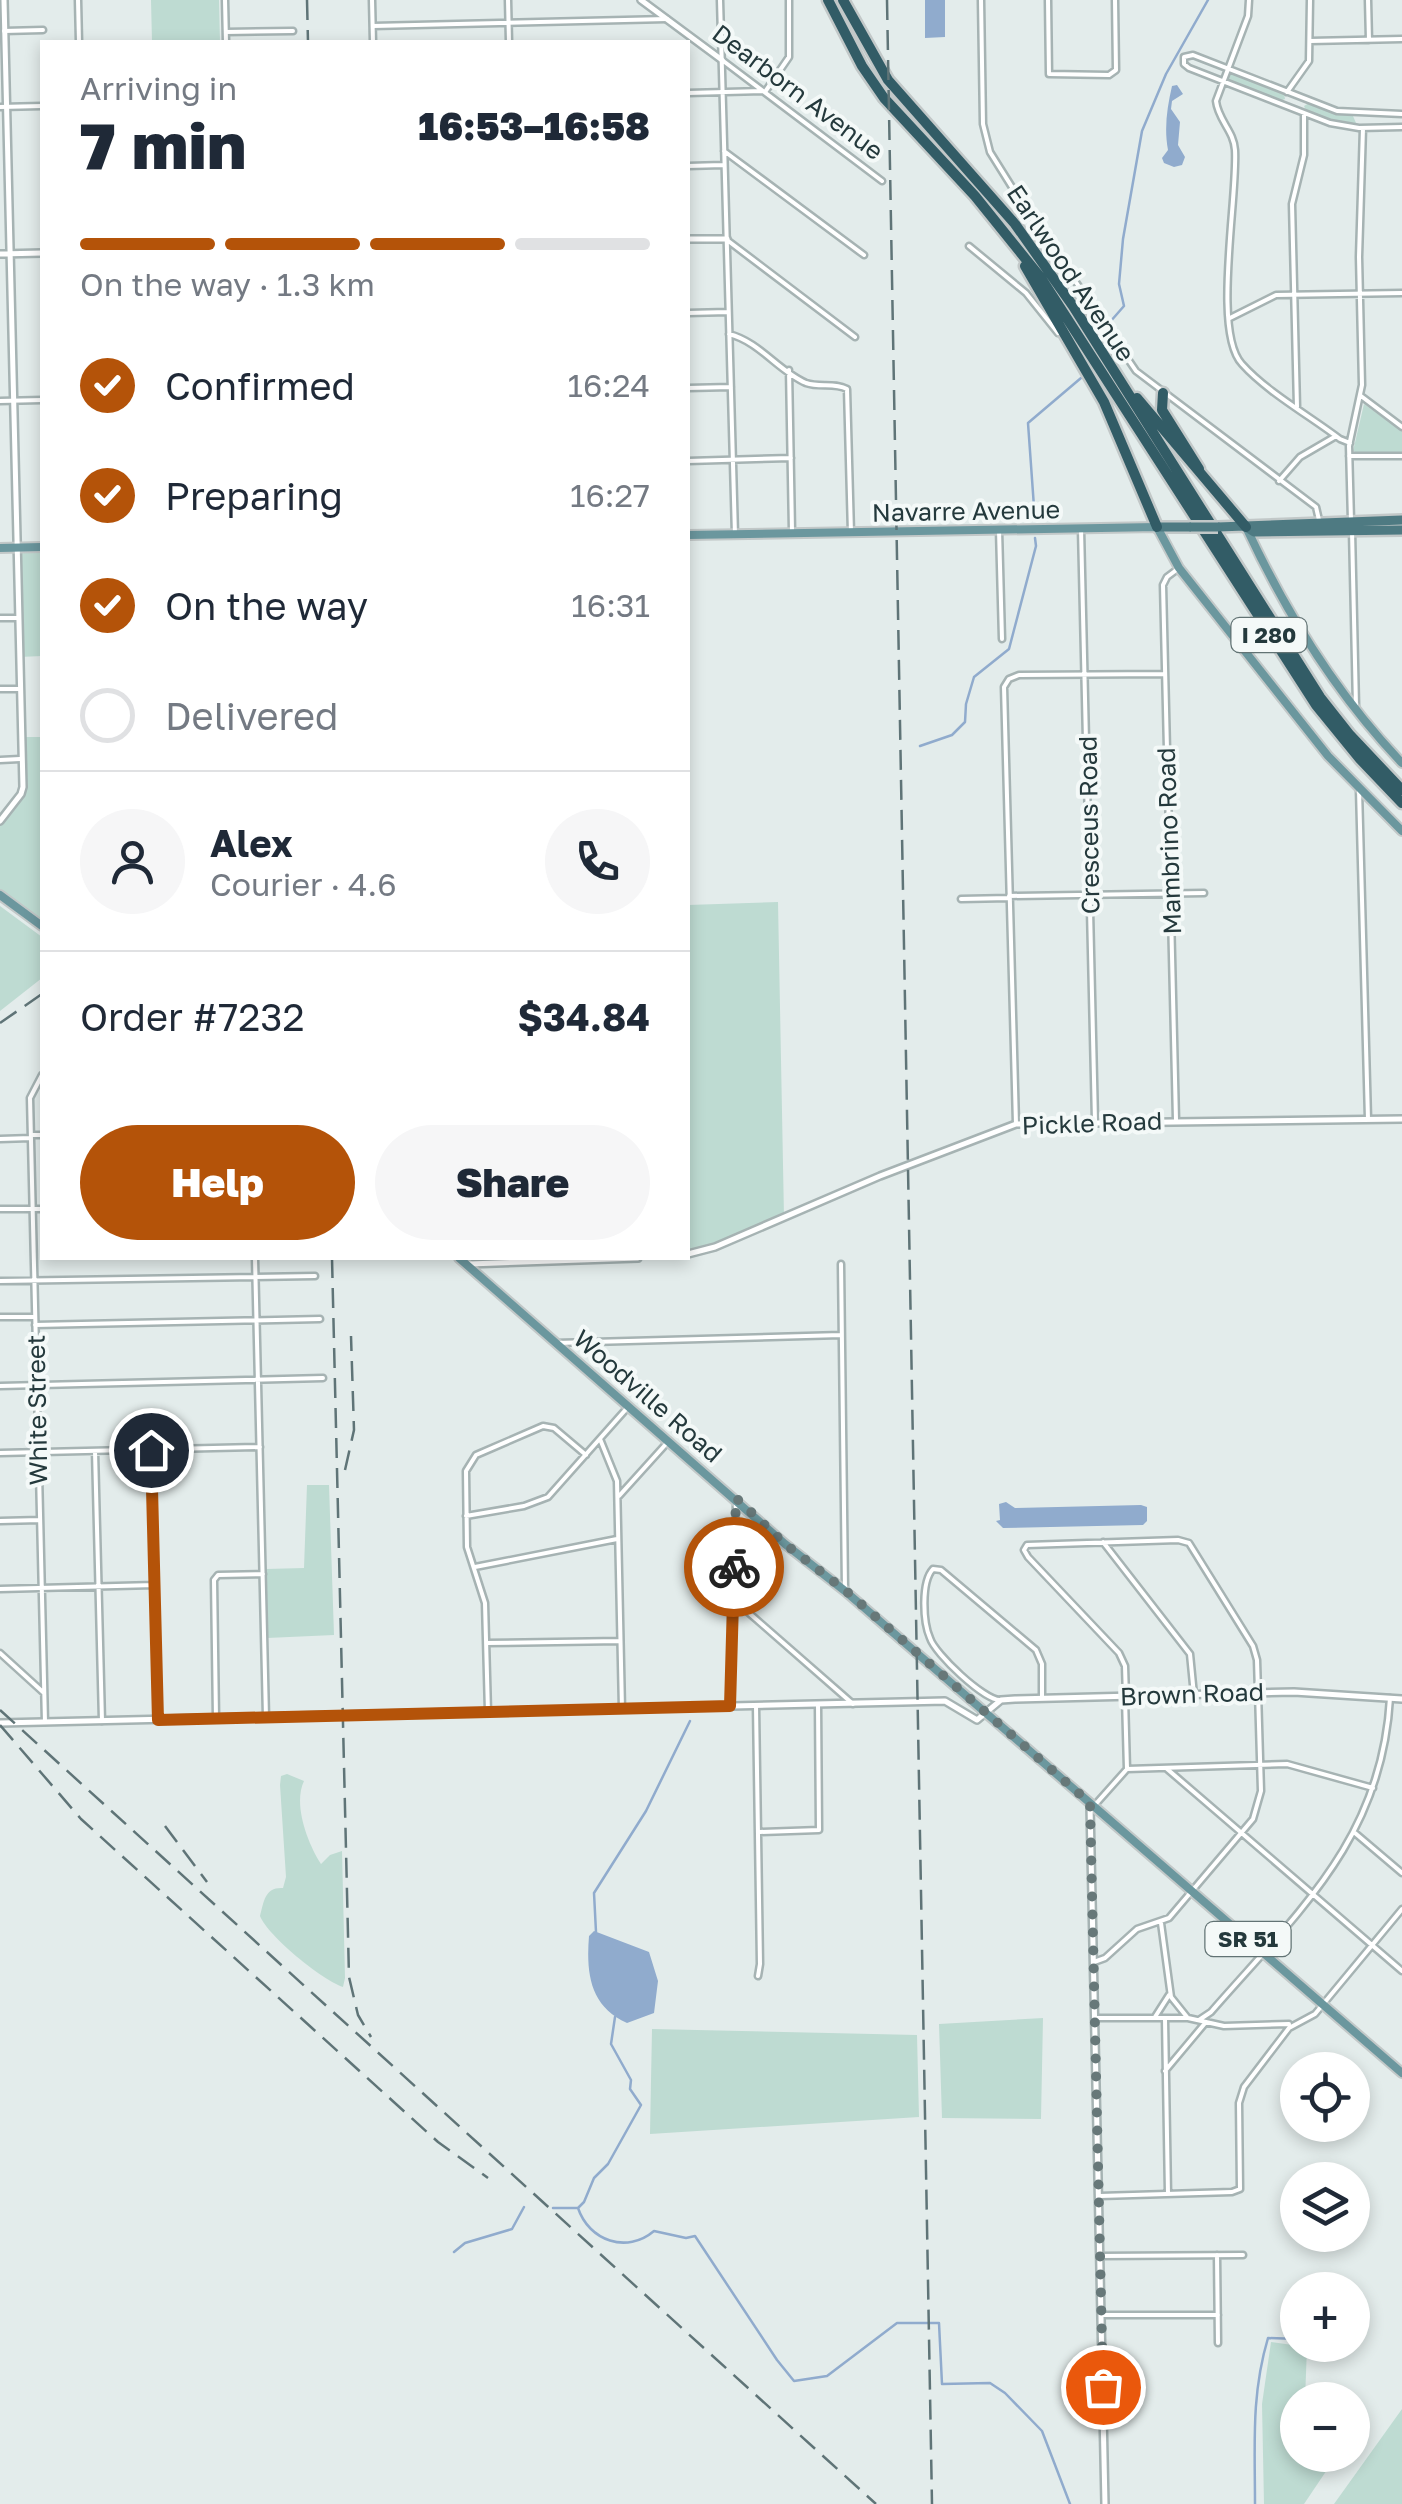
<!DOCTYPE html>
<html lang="en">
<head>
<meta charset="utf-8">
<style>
  :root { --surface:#fff; --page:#f6f6f7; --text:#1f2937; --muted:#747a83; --line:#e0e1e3; --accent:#b45309 }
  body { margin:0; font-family:"Golos Text",sans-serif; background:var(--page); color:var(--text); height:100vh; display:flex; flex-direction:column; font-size:38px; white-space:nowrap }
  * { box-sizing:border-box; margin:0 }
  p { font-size:32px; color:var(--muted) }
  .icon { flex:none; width:55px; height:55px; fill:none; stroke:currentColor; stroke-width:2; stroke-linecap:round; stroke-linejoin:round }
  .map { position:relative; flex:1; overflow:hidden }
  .details { position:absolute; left:40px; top:40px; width:650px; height:1220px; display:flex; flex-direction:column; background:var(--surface); border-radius:0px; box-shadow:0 5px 15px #0003 }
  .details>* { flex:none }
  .buttons { position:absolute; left:1280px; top:2052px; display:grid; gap:20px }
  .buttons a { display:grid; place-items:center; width:90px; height:90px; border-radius:50%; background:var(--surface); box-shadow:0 5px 15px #0003; font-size:50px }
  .pin { position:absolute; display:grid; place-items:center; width:85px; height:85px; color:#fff; margin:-42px; border:5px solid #fff; border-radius:50%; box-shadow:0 2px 10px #0007 }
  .courier { position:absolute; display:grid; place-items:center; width:100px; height:100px; margin:-50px; border:8px solid #b45309; border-radius:50%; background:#fff; color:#222; box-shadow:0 2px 12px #0007 }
  .summary em { font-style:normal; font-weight:800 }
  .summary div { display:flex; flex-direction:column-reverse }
  .summary { display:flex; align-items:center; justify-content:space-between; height:170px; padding:0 40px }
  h1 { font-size:65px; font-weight:800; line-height:75px }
  .bar { display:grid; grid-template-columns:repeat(4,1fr); gap:15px 10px; align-content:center; height:120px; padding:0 40px }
  .bar i { height:12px; border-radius:8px; background:var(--line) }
  .bar .active { background:var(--accent) }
  .bar p { grid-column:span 4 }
  .line { display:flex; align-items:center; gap:25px; padding:0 40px; border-top:2px solid var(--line) }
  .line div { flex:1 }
  .round { display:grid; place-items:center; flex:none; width:105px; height:105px; border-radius:52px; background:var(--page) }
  ol { padding:0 40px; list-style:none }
  li { display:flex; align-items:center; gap:30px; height:110px }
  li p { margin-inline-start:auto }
  li .icon { padding:10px; border-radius:50%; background:var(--accent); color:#fff; stroke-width:4 }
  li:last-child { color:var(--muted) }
  li i { width:55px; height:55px; border:5px solid var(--line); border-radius:50% }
  .cta { display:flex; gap:20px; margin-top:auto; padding:20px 40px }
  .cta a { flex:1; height:115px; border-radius:60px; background:var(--accent); color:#fff; font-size:40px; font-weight:800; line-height:115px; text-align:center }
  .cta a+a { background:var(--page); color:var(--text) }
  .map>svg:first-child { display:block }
  .green { fill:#bedbd2 }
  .water { fill:#90abcd }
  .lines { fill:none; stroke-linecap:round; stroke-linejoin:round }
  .stream { stroke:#90abcd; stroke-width:2.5 }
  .minor-casing { stroke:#a6b3b3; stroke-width:9 }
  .tertiary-casing { stroke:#a6b3b3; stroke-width:10 }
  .primary-casing { stroke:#c2c8c8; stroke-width:12 }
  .trunk-casing { stroke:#c2c8c8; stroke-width:14 }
  .motorway-casing { stroke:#c2c8c8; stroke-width:15 }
  .minor { stroke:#fff; stroke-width:4 }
  .tertiary { stroke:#fff; stroke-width:5 }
  .primary { stroke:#6b979e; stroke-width:8 }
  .trunk { stroke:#4e7a82; stroke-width:9 }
  .motorway { stroke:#325c66; stroke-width:10 }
  .rail { stroke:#5f7477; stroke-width:2.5; stroke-dasharray:20 10; stroke-linecap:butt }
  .trunk-bridge-casing { stroke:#c2c8c8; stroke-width:14; stroke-linecap:butt }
  .trunk-bridge { stroke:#4e7a82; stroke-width:9 }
  .done { stroke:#677879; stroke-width:10; stroke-dasharray:0 18 }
  .route { stroke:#b45309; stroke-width:12 }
  .labels { text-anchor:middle; stroke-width:8; stroke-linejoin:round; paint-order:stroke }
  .shield { fill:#f4f9f8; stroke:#627374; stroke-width:2.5 }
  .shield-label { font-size:22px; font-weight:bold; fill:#24393c }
  .street-label { font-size:25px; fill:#24393c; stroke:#f4f9f8 }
</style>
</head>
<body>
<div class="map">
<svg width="1402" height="2504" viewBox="0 0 1402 2504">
  <rect width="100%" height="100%" fill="#e3eceb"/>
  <path class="green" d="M151,0h68l1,42h-68z
    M1232,72l52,21 1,6 -5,2 -51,-20 -1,-8z
    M1309,103l44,13 3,7 -21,-1 -29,-11 -2,-5z
    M1364,404l38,27v22l-42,1 -7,-3z
    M42,547v109l-23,1 -3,-109z
    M21,737h21v190l-42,-32v-73l21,-28z
    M778,902l6,315 -69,30 -27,7v-349z
    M0,906l42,31v41l-42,33z
    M307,1485h22l5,150 -67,3 -1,-69 38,-1z
    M287,1774l17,7c-11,23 3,61 17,83l9,-9 12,-4 3,127 -2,9c-21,-7 -75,-51 -83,-71 4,-15 5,-29 23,-28l3,-11 -6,-92 1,-9z
    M1043,2018l-2,101 -99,-1 -3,-94z
    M652,2029l265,6 2,82 -269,17z
    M1271,2342l36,5 -2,53h-7v55h39l-33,49h-40l-2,-100z
    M1402,2409v95h-68z"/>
  <path class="water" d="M925,0h20v37l-20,1z
    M1177,85l6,9 -11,7 -1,8 9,13 -2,23 7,12 -3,8 -8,2 -10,-4 -2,-5 6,-8c-4,-22 -1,-42 4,-64z
    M1006,1502l9,6 126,-3 6,2v14l-4,4 -140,3 -7,-7 4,-1 -1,-16z
    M594,1931l55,21 9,29 -4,32 -27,10c-37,-17 -41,-49 -38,-87z"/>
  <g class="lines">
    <path class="stream" d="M1110,322l14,-16 -5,-22 4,-45 19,-108 24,-57 42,-74
      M1035,521l-7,-98 53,-45
      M920,746l32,-11 13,-13 1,-18 8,-27 35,-28 27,-103 -1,-8
      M596,1932l-2,-39 52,-82 44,-90
      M553,2208h25l6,-6 10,-24 14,-14 33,-59 -11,-16 1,-9 -20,-36 4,-27
      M578,2208c11,33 49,46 76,23l32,7 9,-2 82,124 17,21 33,-5 70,-53h42l3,61 48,-1 15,10 37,38 28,73
      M454,2252l11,-9 47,-14 12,-22
      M1327,2345h6
      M1255,2504c0,-59 -4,-109 13,-166l30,1"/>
    <defs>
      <path id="minor" d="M78,0l1,42
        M225,0l1,42
        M372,0l1,42
        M508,0l1,42
        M720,0l15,535
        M981,0l2,124 7,28 25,40 121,179 180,136 3,13
        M1048,0l1,74 60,1 7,-5 -1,-70
        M1249,0l-1,16 -32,85c2,19 18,30 19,49 3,46 -23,182 7,214 25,28 68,52 98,75l10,4
        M1368,0l1,40
        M373,26l294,-7
        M4,31l39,-1
        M226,32l67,-1
        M1310,41l92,-2
        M722,60l160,121
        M765,92l24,-35v-57
        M1287,92l22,-31 1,-61
        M688,93l75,-2
        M0,107l42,-1
        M1402,114l-65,-3 -144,-56 -9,2v7l5,4 141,55 29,5 43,-1
        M724,151l140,104
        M688,166l35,-1
        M727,240l128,97
        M969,246l57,47 32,40
        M688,313l40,-1
        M1230,318l46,-23 126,-2
        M729,334c31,8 49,37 77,49 14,5 28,-1 41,6l4,144
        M789,370l3,161
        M688,388l43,-1
        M1361,396l41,31
        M0,401l42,-1
        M1297,407l-5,-203 12,-49v-42
        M1349,456h53
        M688,461l103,-3
        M1279,481l21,-24 36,-21
        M1351,521l-2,-75 13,-61 -3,-128 4,-129
        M1081,529l14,592
        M999,530l3,109
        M1352,531l4,175
        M0,618h18
        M0,689h20
        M0,760l20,-1
        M1359,790l9,329
        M1009,896l195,-3
        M961,899l48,-1
        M42,1075l-12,23 15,624
        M1176,1120l-13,-535 4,-8 12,-9
        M1016,1124l-12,-437 5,-8 10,-4 146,-1
        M31,1135h11
        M0,1139l31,-1
        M0,1209h42
        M255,1258l11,459
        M841,1264l4,325
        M0,1281l315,-5
        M0,1317h35
        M35,1325l285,-6
        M556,1343l285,-8
        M0,1386l323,-8
        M600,1439l17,42 5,228
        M151,1450l7,270
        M95,1451l7,270
        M0,1453l260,-6
        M619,1496l47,-52
        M466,1516l58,-10 24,-9 80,-90
        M0,1521l40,-1
        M1103,1542l87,112 4,41
        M475,1567l142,-28
        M0,1589l155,-4
        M733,1599l120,105
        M486,1643l134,-2
        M0,1653l44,40
        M1126,1697l-1,-31 -6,-13 -91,-96 -4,-7 3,-5 151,-5 11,3 64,103 4,14 1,32
        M1000,1700c-16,0 -65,-46 -70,-62 -7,-16 -9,-56 3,-69l8,1 95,80 6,14v34
        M730,1706l6,-203
        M756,1706l4,258 -2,12
        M488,1712l-3,-109 -18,-56 -1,-76 10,-16 67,-29 11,2 32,27
        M216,1718l-2,-138 4,-5 45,-1
        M1166,1768l236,203
        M1127,1769l160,-5 86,24
        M1094,1806l33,-37 -2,-71
        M760,1832l59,-2 -1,-126
        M1355,1833l47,40
        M1161,1923l10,74 16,20
        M1094,1962l11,-4 32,-29 32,-11 84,-99 8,-28 -3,-99
        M1155,2017l14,-22
        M1095,2018h93l36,8 65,-2
        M1165,2019l3,175
        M1199,2020l12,-8c87,-100 171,-173 179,-314
        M1165,2071l41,-49
        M1100,2196l132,-4 8,-3 -1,-86 5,-16 45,-59 26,-14 87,-105
        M1217,2255l1,88
        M1100,2256l143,-1
        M1102,2315h116"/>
      <path id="tertiary" d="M641,0l81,60
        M688,239h39
        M0,254l42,-1
        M0,821l21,-27 2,-7 -19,-787
        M688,1254l27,-7 165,-71 136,-52 386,-5
        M469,1264l169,-6
        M0,1723l945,-22 32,19 24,-20 14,-1 279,-7 108,7
        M1090,1806l15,698"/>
      <path id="primary" d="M1246,527c40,86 90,167 156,236
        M688,535l469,-8 22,41 149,188 74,75
        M0,548l42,-1
        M0,895l42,31
        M459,1258l326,286 60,47 557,482"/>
      <path id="trunk" d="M1157,527h34
        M1218,527l184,-7
        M1246,527l8,5 148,-2"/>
      <path id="motorway" d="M828,0l34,66 22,32 91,98 66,82 275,427 44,54 42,44
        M843,0l45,80 127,144 58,82 247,391 30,38 52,55
        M1025,266l79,136 53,125
        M1163,393l-1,17 37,59
        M1137,398l109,129"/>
    </defs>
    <use href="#minor" class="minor-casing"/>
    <use href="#tertiary" class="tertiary-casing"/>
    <use href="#primary" class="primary-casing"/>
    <use href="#trunk" class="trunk-casing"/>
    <use href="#motorway" class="motorway-casing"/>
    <use href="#minor" class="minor"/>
    <use href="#tertiary" class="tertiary"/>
    <use href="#primary" class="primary"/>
    <use href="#trunk" class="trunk"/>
    <use href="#motorway" class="motorway"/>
    <path class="rail" d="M307,0l1,42
      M887,0l45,2504
      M0,1023l42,-29
      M332,1258l17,719 9,38 13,22
      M345,1470l9,-40 -3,-94
      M0,1710l876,794
      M0,1725l81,94 357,323 50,36
      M165,1826l42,56"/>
    <defs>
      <path id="trunk-bridge" d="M1191,527h27"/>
    </defs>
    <use href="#trunk-bridge" class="trunk-bridge-casing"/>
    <use href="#trunk-bridge" class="trunk-bridge"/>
  </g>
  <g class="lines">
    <path class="done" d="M734,1567l2,-69 49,46 61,47 244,212 13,584"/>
    <path class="route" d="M151,1450l7,270 572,-14 4,-139"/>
  </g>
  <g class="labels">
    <g class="shield">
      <rect x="1231.5" y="618" width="75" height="34" rx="8"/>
      <rect x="1205.5" y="1922" width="85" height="34" rx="8"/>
    </g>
    <g class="shield-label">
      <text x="1269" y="643">I 280</text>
      <text x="1248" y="1947">SR 51</text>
    </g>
    <g class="street-label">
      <text transform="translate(798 92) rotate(37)" y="9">Dearborn Avenue</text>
      <text transform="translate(1071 273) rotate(56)" y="9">Earlwood Avenue</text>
      <text transform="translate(966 511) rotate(-1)" y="9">Navarre Avenue</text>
      <text transform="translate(1089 825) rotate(-91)" y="9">Cresceus Road</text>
      <text transform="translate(1169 841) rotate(-92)" y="9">Mambrino Road</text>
      <text transform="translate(1092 1123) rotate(-2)" y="9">Pickle Road</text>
      <text transform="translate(648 1396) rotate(41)" y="9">Woodville Road</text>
      <text transform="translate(37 1410) rotate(-91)" y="9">White Street</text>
      <text transform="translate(1192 1694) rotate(-2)" y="9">Brown Road</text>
    </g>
  </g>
</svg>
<div class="buttons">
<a><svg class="icon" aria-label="locate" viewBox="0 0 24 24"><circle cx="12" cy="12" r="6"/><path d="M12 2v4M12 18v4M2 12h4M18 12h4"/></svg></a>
<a><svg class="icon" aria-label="layers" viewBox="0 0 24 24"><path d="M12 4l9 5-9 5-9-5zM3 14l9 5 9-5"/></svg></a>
<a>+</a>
<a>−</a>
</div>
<div class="pin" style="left:1103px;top:2387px;background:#ea580c"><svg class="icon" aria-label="bag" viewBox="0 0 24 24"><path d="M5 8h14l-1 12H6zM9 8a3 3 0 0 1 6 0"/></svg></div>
<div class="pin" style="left:151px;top:1450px;background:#1f2937"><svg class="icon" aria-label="home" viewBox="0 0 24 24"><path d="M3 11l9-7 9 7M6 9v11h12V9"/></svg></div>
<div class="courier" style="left:734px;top:1567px"><svg class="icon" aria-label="bike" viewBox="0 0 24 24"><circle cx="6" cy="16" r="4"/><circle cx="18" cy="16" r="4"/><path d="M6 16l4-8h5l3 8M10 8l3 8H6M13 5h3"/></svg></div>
<section class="details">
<div class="summary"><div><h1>7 min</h1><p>Arriving in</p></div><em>16:53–16:58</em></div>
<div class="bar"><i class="active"></i><i class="active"></i><i class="active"></i><i></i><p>On the way · 1.3 km</p></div>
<ol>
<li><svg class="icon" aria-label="check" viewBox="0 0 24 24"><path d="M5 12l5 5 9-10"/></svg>Confirmed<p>16:24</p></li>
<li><svg class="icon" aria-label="check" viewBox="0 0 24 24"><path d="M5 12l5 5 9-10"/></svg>Preparing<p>16:27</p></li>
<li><svg class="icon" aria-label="check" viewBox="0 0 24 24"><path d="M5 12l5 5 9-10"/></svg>On the way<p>16:31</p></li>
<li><i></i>Delivered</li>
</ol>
<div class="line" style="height:180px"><a class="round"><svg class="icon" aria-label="person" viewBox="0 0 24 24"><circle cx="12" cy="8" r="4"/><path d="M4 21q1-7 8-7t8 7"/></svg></a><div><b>Alex</b><p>Courier · 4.6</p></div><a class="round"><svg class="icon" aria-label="phone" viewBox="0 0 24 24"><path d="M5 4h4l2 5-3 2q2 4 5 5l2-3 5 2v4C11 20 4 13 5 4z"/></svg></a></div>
<div class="line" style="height:130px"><div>Order #7232</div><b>$34.84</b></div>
<div class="cta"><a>Help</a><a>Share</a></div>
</section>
</div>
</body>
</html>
